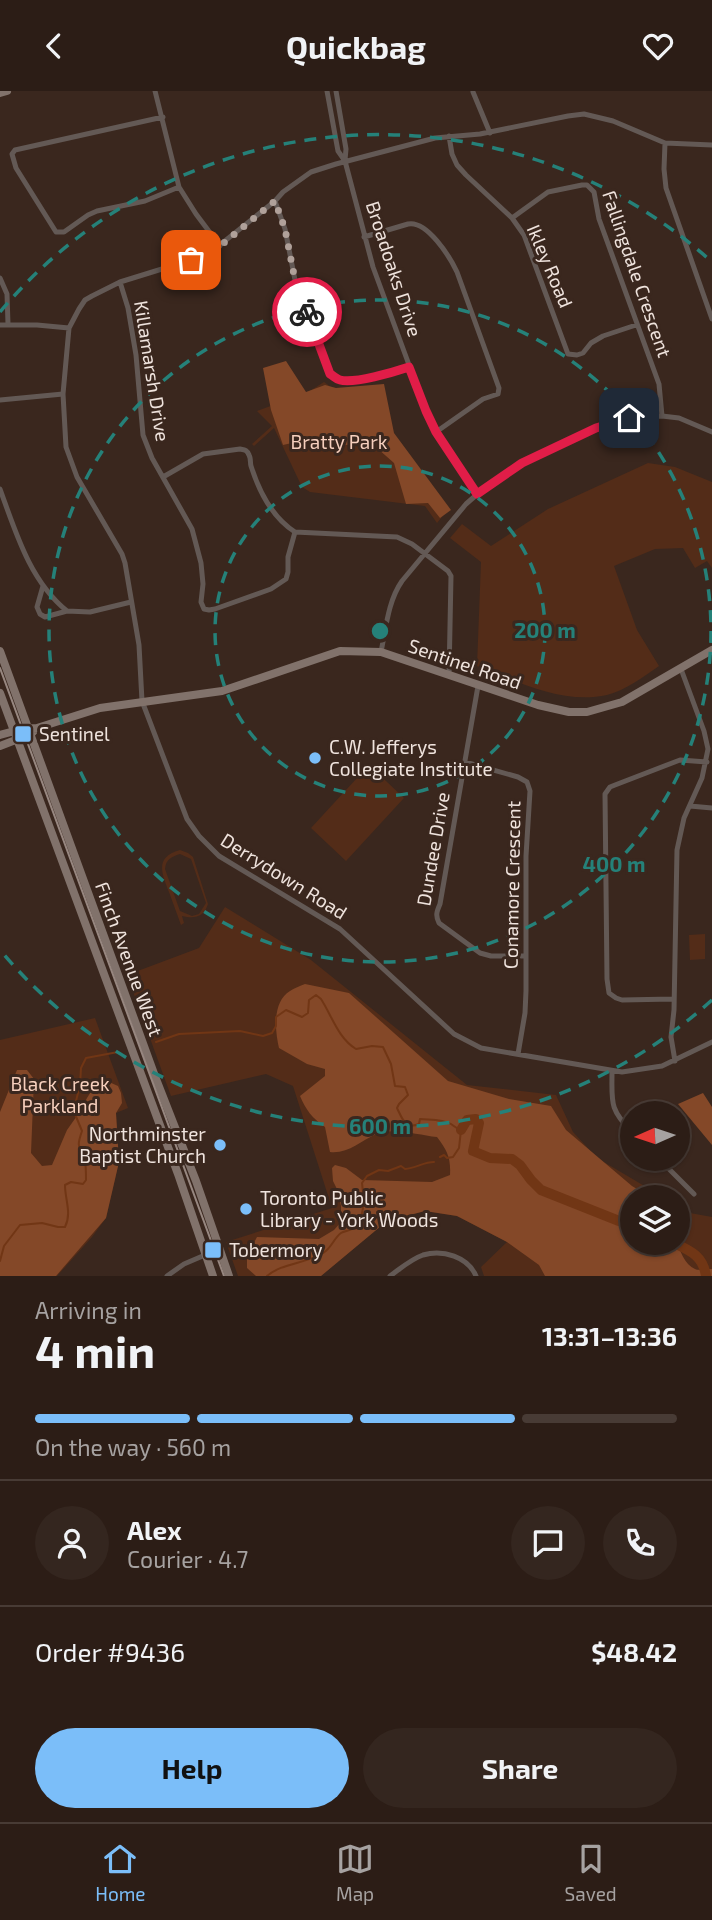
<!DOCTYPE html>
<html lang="en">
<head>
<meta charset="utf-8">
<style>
  :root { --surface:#2c1d16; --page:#34261f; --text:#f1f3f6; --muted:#a6a2a1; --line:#483b35; --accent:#7bbef9 }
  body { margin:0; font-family:"Exo 2",sans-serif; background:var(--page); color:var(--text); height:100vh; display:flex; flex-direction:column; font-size:26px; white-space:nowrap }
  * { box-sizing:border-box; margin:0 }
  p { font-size:23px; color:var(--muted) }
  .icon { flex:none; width:38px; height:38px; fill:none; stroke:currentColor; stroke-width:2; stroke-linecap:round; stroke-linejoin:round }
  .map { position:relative; height:1185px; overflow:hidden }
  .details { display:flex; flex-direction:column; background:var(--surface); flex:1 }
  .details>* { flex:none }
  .needle { width:46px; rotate:267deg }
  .fabs { position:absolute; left:620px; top:1010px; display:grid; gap:14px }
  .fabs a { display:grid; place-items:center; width:70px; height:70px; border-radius:50%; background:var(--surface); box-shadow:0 2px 5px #0004,0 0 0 2px var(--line); font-size:35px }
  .pin { position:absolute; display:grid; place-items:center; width:60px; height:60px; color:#fff; margin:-30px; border-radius:14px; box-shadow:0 4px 10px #0006 }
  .courier { position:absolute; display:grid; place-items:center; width:70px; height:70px; margin:-35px; border:5px solid #e11d48; border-radius:50%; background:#fff; color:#222; box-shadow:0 2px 9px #0007 }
  .summary em { font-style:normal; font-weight:700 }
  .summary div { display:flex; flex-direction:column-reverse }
  .summary { display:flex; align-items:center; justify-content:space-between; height:119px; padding:0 35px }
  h1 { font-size:46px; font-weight:700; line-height:52px }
  .bar { display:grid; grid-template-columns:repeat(4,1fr); gap:10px 7px; align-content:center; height:84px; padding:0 35px }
  .bar i { height:9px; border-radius:5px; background:var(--line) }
  .bar .selected { background:var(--accent) }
  .bar p { grid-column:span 4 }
  .line { display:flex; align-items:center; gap:18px; padding:0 35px; border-top:2px solid var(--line) }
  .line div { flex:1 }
  .round { display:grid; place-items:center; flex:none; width:74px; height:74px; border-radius:37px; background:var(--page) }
  .button { display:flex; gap:14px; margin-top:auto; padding:14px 35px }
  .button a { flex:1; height:80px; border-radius:42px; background:var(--accent); color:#111; font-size:28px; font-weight:700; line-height:80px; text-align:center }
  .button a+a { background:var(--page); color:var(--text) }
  header { display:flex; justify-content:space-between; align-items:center; height:91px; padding:0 35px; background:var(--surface); font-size:32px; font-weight:700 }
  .tabs { display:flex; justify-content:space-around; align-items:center; height:98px; border-top:2px solid var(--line); background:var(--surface); font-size:19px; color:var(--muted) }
  .tabs a { display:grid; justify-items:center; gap:4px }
  .tabs .selected { color:var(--accent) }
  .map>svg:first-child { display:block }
  .green { fill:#532c18; fill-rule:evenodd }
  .forest { fill:#844828 }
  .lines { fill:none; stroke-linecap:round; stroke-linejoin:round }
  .stream { stroke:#713615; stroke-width:2 }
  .river { stroke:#713615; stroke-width:10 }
  .street { stroke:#635955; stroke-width:5 }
  .secondary { stroke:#81726b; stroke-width:8 }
  .tram { stroke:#978780; stroke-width:2 }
  .done { stroke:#b0a19a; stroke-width:7; stroke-dasharray:0 12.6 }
  .route { stroke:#e11d48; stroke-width:9 }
  .ring { fill:none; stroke:#258179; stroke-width:3.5; stroke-dasharray:12 9 }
  .poi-dot { fill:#7bbef9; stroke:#3a271e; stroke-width:2.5 }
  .labels { text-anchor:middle; stroke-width:6; stroke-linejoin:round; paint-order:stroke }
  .street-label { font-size:19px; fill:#efe3dd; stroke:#3a271e }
  .park-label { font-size:19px; fill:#f6cfbd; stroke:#3a271e }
  .poi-label { font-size:19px; fill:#efe3dd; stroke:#3a271e; text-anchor:start }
  .centre { fill:#258179; stroke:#3a271e; stroke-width:3.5 }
  .ring-label { font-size:21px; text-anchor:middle; font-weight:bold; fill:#258179; stroke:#3a271e; stroke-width:6; stroke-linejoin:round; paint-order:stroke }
</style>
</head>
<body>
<header><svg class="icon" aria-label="back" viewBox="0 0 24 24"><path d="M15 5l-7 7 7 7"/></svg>Quickbag<svg class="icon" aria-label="heart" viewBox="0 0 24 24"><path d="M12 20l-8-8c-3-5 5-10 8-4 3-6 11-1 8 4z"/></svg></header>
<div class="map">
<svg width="712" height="1185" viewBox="0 0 712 1185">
  <rect width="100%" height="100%" fill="#3a271e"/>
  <path class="green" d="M324,291l65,47 57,83 -9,11 -12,-17 -115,-14 -8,-5 -28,-59 -20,18 -2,-2 20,-18 -15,-15 38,-14 7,-1z
    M648,372l27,4 37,15v86l-5,-7 -12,7 -12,-20 -28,1 -41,17 23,64 22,36c-16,11 -33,24 -52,29 -45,10 -89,-14 -130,-29l4,-104 -31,-24 12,-14 29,22 57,-37z
    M369,674l35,33 -58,63 -35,-33z
    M180,759l8,3 5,4 15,47c-4,13 -13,15 -26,12l2,7 -3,2c-4,-11 -8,-22 -12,-33 -7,-18 -15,-35 11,-42zM180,763l11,5 15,44 -7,11 -7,2 -12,-5 -15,-42c1,-10 6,-12 15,-15z
    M225,816l86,53 156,125 89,10 17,37 24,26 66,39h-31v46h45v-38l13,8 22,4v59h-228l-3,-9 26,-25 -50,-26 -32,-5 -38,10 -66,55h-83l-12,-34 106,-34 -39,-122 -27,-12 -95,22 -44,-121 72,-27z
    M705,843v25l-15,1 -1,-25z
    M95,927l33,90 -12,5 3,49 -13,56 -14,19 -35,39h-57v-236z"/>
  <path class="forest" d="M286,270l20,31 19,-7 11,3 48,-4 10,49 57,77 -11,8 -12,-15 -22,1 -12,-41 -25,-22 -34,6h-9l-3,-11 -40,9 -12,-35 -8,-42z
    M305,893l44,9 99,88 61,18 42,7 15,24 66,56 18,11h-18v46h45v-3c2,10 8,25 18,29 4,2 12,0 17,0v7h-167l-6,-11 -32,-23 -50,-26 -32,-5 -38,10 -66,55h-65l-9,-8v-12l10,-19 62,2 15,-9 7,-8v-16l-3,-15 -5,-10 -1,-13 3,-3 11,3 16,12 70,2 18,-7c1,-17 -3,-25 -13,-38 -19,-2 -43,-10 -61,-3 -15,7 -28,20 -46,18l-5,-25c-13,-9 -19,-17 -25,-31l25,-20v-7l-18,-5 -28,-16c-4,-17 -7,-46 11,-57 4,-3 10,-5 15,-7z
    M17,979h10l7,9 -3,74 11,13 10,-1 15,-35 12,-17 8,-15 5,-8 17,-8 9,4 3,7 1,10 -6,10 3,49 -13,56 -50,58h-56v-164z
    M703,1002l9,14v38l-34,-41z"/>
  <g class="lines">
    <path class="stream" d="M156,951l23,-8 61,-3 23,5 9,-3 4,-7v-9l10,-7 16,7 6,-4 1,-13 7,-5 5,4c11,17 17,39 35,50l16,-3 11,1 8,17 4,22 10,1 3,8 -9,9 -2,4c5,10 8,22 22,16l1,-5c11,1 22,0 31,5 3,2 6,5 10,6l-2,18 -6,9 -6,1 -3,-3 -4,2
      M0,1170l4,-15 16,-21 22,-2 16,4h7c7,-14 0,-27 0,-42l6,-3 12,2 3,-4c0,-6 0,-13 -1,-19 -4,-16 -10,-10 -3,-30l-7,-17 1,-13 4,-16 1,-17 5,-10 32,-6
      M267,1185c15,-13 38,-12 56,-23 8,-4 11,-15 18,-20 3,-2 8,-2 11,-4 14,-10 12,-31 10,-46l5,-7 12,-6 9,1 13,-5 4,3c11,-1 19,-7 29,-7"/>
    <path class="river" d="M461,1039l6,-10 9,-1 3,4 -6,28 17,7 22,1 8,6 11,15 10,10 78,31 13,3
      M674,1152c17,8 29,13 32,33"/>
    <path class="street" d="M155,0l24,96 17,27 24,32
      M327,0l11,60 7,10 28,106 53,144 19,36 32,47
      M336,0l10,58 -1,11
      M473,1l17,41
      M163,26l-148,33 -3,4 4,14 40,64h8l24,-17 9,-4 48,-10 34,-14
      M449,45l3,18 5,11 9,10 46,43 12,17 44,119 9,1 6,-2 8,-10 12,-7 33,-11
      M665,52l-1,26 2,19 46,131
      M712,54l-47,-2 -52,-22 -29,-7 -16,2 -88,18 -45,4 -99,26 -25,8 -28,20 -8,9 -59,47 -25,12 -71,22 -28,14 -7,4 -6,9 -10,19 -6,66 3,53 11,30 45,77 3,9 14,82 3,56 45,118 12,17 20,20 121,73 114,105 27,14 141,24 40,-6 50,-24
      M275,110l10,28 10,51 35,94c4,2 6,5 10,6 15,4 54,-9 69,-13
      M512,127l36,-26 34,-7h5l7,7 5,27 60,165 3,32
      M364,146l44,-13c19,-4 42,33 49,48l42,116 -1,6 -15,5 -47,33
      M0,187l7,16 1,30
      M120,191l8,26 8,47 7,80 9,23 40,71 9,34 2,21 -2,18 3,7 5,1 6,-1 56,-20 15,-10 2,-7v-15l7,-25
      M0,234h37l32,3
      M0,309l63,-6
      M163,386l40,-23 37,-5c5,1 7,1 9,6 2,3 1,8 2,11 8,25 22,52 44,66l102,5 15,7 36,27 3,5 -2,100
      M0,398c16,44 30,92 67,122
      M43,495l-6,21 3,7 5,3 22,-6 23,1 41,-10
      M381,561c5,-24 7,-51 21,-71l64,-77 16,-14 40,-27 74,-35 33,-10 33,-2 17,2 33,14
      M478,595l-38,218c-3,7 -5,11 -1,19l41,30 11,3h34
      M465,671l53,15 9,5 3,9 -4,65v135l-1,22 -7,41
      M690,715l22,2
      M673,908l-51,1 -6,-2 -7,-5 -2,-14 -2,-185 5,-7 5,-2 65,-25 27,2
      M675,970l-4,-24 3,-27 3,-160 7,-32 18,-40 6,-29 -4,-18 -23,-62
      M612,981c0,30 -3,37 20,60
      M659,1068l35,35
      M167,1185l17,-12 35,-15
      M390,1185c10,-7 21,-17 33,-21 20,-6 45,2 53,21"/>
    <path class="secondary" d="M0,2l7,-2
      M0,560l156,428 40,102 33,95
      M0,602l178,481 35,102
      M0,644l22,-6 15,-1 63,-20 122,-17 118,-40 41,1 157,53 31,7h18l35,-10 90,-52
      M0,655l31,-12 2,-2"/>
    <path class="tram" d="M0,577l224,608"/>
  </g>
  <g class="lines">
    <path class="done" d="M191,169l29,-14 55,-45 10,28 10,51 12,32"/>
    <path class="route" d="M307,221l23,62c4,2 6,5 10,6 14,4 54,-8 69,-13l17,44 10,21 41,62 45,-31 74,-35 33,-10"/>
  </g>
  <g class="ring">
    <circle cx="380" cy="540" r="165"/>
    <circle cx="380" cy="540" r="331"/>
    <path d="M712 909A496 496 0 0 1 0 859M0 221A496 496 0 0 1 712 171"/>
  </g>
  <g class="poi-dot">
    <rect x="14" y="634" width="18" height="18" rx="3.5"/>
    <circle cx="315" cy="667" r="7"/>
    <circle cx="220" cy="1054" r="7"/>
    <circle cx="246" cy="1118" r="7"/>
    <rect x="204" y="1150" width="18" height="18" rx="3.5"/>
  </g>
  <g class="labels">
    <g class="street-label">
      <text transform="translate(550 175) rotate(67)" y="7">Ikley Road</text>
      <text transform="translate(394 178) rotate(72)" y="7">Broadoaks Drive</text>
      <text transform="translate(637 183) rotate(71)" y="7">Fallingdale Crescent</text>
      <text transform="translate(152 280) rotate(81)" y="7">Killamarsh Drive</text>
      <text transform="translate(465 573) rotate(19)" y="7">Sentinel Road</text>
      <text transform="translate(433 758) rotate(-80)" y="7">Dundee Drive</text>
      <text transform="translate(284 785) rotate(32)" y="7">Derrydown Road</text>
      <text transform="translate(512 794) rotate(-89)" y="7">Conamore Crescent</text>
      <text transform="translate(129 868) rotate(70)" y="7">Finch Avenue West</text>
    </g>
    <g class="park-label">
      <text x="339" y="358">Bratty Park</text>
      <text x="60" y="1000">Black Creek<tspan x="60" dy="22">Parkland</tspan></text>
    </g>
    <g class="poi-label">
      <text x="39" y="650">Sentinel</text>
      <text x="329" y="663">C.W. Jefferys<tspan x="329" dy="22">Collegiate Institute</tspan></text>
      <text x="206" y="1050" text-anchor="end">Northminster<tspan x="206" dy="22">Baptist Church</tspan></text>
      <text x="260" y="1114">Toronto Public<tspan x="260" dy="22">Library - York Woods</tspan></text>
      <text x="229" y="1166">Tobermory</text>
    </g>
  </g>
  <circle cx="380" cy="540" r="10" class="centre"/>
  <g class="ring-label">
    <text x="545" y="547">200 m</text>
    <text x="614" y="781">400 m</text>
    <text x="380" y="1043">600 m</text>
  </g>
</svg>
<div class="fabs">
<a><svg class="needle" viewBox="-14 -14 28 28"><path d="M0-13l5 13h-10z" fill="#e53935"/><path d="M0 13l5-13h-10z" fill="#a6a2a1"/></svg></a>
<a><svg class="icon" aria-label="layers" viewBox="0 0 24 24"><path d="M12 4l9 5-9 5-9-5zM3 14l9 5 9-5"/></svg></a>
</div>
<div class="pin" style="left:191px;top:169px;background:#ea580c"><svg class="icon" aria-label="bag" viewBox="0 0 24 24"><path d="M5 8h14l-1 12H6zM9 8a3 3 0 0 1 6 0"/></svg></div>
<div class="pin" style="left:629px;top:327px;background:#1f2937"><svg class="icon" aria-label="home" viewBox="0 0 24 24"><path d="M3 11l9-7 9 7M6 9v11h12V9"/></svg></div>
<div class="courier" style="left:307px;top:221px"><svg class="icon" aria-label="bike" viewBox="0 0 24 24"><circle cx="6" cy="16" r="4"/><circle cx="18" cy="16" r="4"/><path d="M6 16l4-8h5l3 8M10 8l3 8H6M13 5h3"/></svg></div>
</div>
<section class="details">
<div class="summary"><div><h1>4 min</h1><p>Arriving in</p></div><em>13:31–13:36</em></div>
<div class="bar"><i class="selected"></i><i class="selected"></i><i class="selected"></i><i></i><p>On the way · 560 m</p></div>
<div class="line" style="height:126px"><a class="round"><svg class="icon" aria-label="person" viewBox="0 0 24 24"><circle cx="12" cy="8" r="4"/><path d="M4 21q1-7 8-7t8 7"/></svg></a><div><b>Alex</b><p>Courier · 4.7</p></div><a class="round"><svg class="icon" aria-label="chat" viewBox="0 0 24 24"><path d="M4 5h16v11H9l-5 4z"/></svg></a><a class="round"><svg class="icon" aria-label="phone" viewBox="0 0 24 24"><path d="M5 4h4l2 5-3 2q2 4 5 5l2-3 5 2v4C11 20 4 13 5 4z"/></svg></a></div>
<div class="line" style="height:91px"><div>Order #9436</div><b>$48.42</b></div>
<div class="button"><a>Help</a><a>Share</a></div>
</section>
<nav class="tabs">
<a class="selected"><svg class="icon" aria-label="home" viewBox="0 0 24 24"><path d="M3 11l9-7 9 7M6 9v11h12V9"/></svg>Home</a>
<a><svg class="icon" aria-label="map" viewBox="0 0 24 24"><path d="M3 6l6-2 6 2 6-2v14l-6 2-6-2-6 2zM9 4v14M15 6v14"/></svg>Map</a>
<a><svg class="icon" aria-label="saved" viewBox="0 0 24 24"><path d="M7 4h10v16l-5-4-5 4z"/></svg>Saved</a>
</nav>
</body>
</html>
